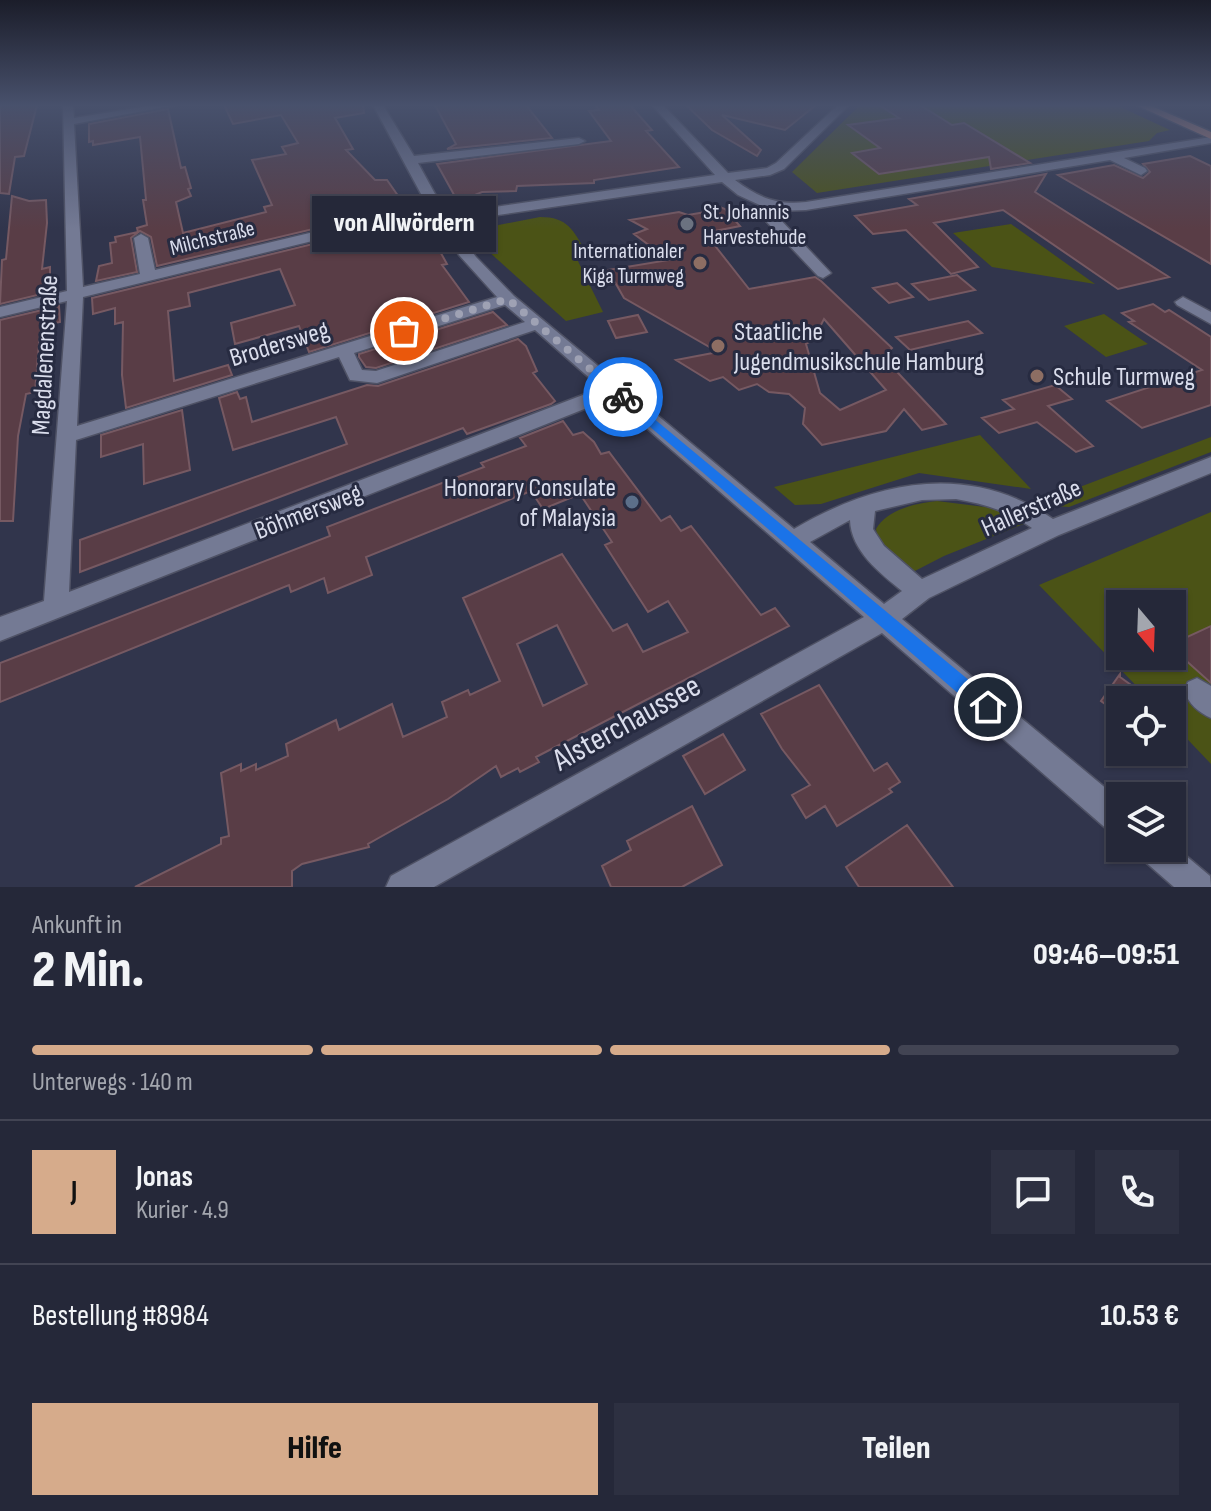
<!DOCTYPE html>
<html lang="de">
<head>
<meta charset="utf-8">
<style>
  :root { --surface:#252839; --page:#2d3041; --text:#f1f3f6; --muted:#a3a6ae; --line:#424453; --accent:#d6ab8b }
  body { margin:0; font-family:"Sofia Sans Condensed",sans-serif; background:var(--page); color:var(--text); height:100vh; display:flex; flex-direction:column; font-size:30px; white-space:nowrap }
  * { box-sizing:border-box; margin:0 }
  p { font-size:26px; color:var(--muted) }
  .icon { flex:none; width:44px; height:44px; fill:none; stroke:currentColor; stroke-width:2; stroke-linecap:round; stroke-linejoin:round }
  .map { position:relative; height:887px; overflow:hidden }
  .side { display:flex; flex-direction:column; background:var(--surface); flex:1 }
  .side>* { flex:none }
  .needle { width:52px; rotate:161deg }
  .controls { position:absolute; left:1106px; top:590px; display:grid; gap:16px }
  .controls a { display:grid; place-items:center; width:80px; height:80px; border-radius:0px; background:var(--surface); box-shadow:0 2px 6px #0004,0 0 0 2px var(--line); font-size:40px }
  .pin { position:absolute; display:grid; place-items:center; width:68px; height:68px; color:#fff; margin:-34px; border:4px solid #fff; border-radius:50%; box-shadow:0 2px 8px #0007 }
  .courier { position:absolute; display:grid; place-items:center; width:80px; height:80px; margin:-40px; border:6px solid #1a73e8; border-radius:50%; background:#fff; color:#222; box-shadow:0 2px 10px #0007 }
  .bubble { position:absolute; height:56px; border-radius:0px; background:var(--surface); box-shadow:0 2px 6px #0004,0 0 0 2px var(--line); font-size:26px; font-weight:800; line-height:56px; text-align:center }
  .summary em { font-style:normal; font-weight:800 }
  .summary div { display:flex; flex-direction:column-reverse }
  .summary { display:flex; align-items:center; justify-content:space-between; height:136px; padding:0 32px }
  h1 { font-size:52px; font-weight:800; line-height:60px }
  .bar { display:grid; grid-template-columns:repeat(4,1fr); gap:12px 8px; align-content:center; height:96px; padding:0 32px }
  .bar i { height:10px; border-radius:6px; background:var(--line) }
  .bar .on { background:var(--accent) }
  .bar p { grid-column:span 4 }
  .line { display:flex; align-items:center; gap:20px; padding:0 32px; border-top:2px solid var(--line) }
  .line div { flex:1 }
  .round { display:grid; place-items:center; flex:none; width:84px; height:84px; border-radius:0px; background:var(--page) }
  .button { display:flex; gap:16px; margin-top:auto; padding:16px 32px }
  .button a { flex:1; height:92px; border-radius:0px; background:var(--accent); color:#111; font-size:32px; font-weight:800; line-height:92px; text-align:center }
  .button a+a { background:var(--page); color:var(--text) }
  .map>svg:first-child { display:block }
  .green { fill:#4b5316; fill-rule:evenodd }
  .building { fill:#593d46; stroke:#765962; stroke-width:2; fill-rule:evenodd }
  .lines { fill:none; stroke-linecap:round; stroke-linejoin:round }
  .minor-casing { stroke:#4f5265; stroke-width:3 }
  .major-casing { stroke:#4f5265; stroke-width:3 }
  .minor { fill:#747a94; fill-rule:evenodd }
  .major { fill:#c0887d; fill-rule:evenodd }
  .route { fill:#1a73e8 }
  .done { stroke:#9fa2b4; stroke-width:8; stroke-dasharray:0 14.4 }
  .worship-dot { fill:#6b7280; stroke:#272b41; stroke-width:3 }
  .education-dot { fill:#8d6e63; stroke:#272b41; stroke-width:3 }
  .service-dot { fill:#5c6f8a; stroke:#272b41; stroke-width:3 }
  .labels { text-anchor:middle; stroke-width:6; stroke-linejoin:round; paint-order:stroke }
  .far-poi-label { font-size:22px; fill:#daddec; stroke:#272b41; text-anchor:start }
  .far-street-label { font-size:22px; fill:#daddec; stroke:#272b41 }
  .poi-label { font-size:26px; fill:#daddec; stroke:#272b41; text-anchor:start }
  .street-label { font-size:26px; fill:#daddec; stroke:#272b41 }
  .near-street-label { font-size:32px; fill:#daddec; stroke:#272b41 }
</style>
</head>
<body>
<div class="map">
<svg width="1211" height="887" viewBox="0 0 1211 887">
  <rect width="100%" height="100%" fill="#31354c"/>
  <path class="green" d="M860,105h256l54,25 -13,3 -8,8 -332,52 -25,-21z
    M540,217c28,0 33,13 46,35l-11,3 28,57 -37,9 -78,-70 -9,-14 4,-9z
    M1011,224l84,60 -103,-17 -39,-34z
    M1104,314l44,30 -42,13 -42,-31z
    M980,435l51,54 -112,-16 -98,31 -26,1 -21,-18z
    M1211,437v15l-142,55 -15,-1 -11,-5z
    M937,501l64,8 25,14 -82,33 -33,17c-13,-12 -33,-26 -35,-44 10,-19 40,-26 61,-28z
    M1211,512v252l-39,-41v-23h-22l-111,-115zM1120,604h52v52h-52z"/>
  <path class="building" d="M0,105h37l-13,51 -9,1 -6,37 -9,-1z
    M224,105h139l1,8 -29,5 18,31 -7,1 29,30h12l19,27 -249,59 -6,-29 -11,-6 -9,7 6,34 -41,9 3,-15 13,-3 -2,-20 6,-1 -1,-5 23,-5 -1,-4 10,-3 -4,-25h3l-6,-63 -47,8v-4l-4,1v-18l79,-15 13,59 4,-1 6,21 -3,1 3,7 -15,6 7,31 83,-21 -2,-5 8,-2 -20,-45 34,-6 -4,-7 16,-4 -17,-28 -48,9z
    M435,105h91l26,33 -105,11 9,-5z
    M595,105h35l22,25 -6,1 33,36 -85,13v3l-77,3 -1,5 -34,1 -24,10 -21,-38 174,-23 -22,-30 10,-1z
    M686,105h130l-31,25 -63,-15 39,35 -4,6 -45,-26z
    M879,105h41l32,20 12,-2 66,40 -39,6 -2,-12 -110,17 -27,-21 28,-5 -32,-23 51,-7z
    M1190,156l21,10v98l-153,-89 56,-10 29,13 7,-6 -7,-8z
    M1046,174l-11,18 134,85 -51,12 -115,-79 -69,13 44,44 -27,7 -45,-44 -33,4 -18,-18 62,-11 -8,-6z
    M12,196l17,5 17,-1 1,23 -5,46 8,-2v25l-50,12 2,-44 4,-1z
    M715,205l10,4 15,17 -35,7 44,56 66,-12 6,4 71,67 -9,9 63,67 -24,6 -18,-21 -18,22 -64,14 -19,-21 2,-16 -16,-14 -20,-2 -12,-8 -18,6 -16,-13 -13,4 -34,-21 42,-8 -94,-54 -16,-28 61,-10 -35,-26 13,-5 -17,-9 49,-8 9,3 23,-4zM824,319l62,71 -46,20 -20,-17 -14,-49 7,-4z
    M415,219l22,27 10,18 -5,1 27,37 -160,50 -10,-26 -64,18 -4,-21 64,-18 -15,-36 -92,24 2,13 -22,5 6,70 54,-16 4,10 -106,33 -4,-33 1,-53 -8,2v-16l-22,6 -1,-16z
    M957,275l18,15 -46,10 -17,-16z
    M897,283l16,14 -24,6 -16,-15z
    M1153,304l12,8 4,-2 42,27v68l-69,23 -35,-27 95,-31 -73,-48 5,-1 -12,-8z
    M59,306l1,16 -10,2 1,6 -11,2 -5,60 -9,2 -8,42 -5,85h-13v-201z
    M493,312l14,13 -131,43 -10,-1 -7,-10v-3z
    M638,315l9,17 -31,6 -8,-17z
    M968,321l14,12 -72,17 -14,-13z
    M518,339l8,7 11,25 -4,2 22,28 -4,3 -84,30 -4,-6 -383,144v-32l267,-96 -11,-27 -103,33 -14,-52 18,-6 3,7 6,-2 6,25 115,-37 11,1z
    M1055,385l17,14 -24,7 45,40 -17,6 -39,-30 -38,11 -17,-15 32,-9 -11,-9z
    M182,410l8,60 -46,14 -1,-40 -42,13v-22z
    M563,421l10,14 10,-3 11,10 7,12 8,-2 52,69 9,-5 11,15 10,-5 70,89 14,-7 14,18 -253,131 3,5 -19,10 -2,-4 -17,9 -5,-11 -48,33 -80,45 1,3 -67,17 -10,7v16h-157l86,-43v-6l8,-2 -8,-63 20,-9v7l15,-7v6l32,-14 -2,-12 50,-24 3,10 53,-26 11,33 44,-20 -5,-15 26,-12 2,5 30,-14 -37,-83 99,-44 51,77 14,-7 16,28 45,-20 -20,-31 -20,11 -43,-67 7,-3 -32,-48 -37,15 -12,-18 -165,66 6,18 -44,18 -4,-15 -33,14 -2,-7 -289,117v-39l330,-127 -3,-9 157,-60 -3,-4 45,-17 -6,-8zM557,625l30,59 -44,22 -26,-62z
    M1211,626v57l-39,-35v-4z
    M1120,674v3l32,23h-32v15l-19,-14z
    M819,685l55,86 13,-8 13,19 -11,7 3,3 -55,34 -12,-20 -19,12 -14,-23 18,-10 -28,-36 -21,-35z
    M723,734l22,36 -40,24 -22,-38z
    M692,806l30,59 -40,22h-71l-9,-21 29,-16 -4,-9z
    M907,825l46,62h-94l-13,-20z"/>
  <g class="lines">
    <defs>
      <path id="minor" d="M63,105h10l1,13 80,-13h22l-102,19 9,163 57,-13 -6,-36 7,-4 7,4 7,32 272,-65 -54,-100h10l31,51 165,-18 6,3 -6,3 -161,19 28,51 269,-39 -63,-70h11l65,68 39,-5 9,-5 62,-58h11l-65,64 -14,6 -35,5c24,18 42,25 71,22l405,-65v6l-87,15 21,10 2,3 -6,4 -31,-15 -304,50 -28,1 -2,4 55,58 -8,5 -5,-2 -54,-57 -2,-3 4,-8 -28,-13 -16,-13 -271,40 25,35 38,39 280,233c83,-49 176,-67 259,-10l158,-62v16l-152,62 -130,63 -27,21 218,181v35l-11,-4 -227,-198 -448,254h-48l5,-11 473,-259 -252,-219 -612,243v-24l44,-16 23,-300 -67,16v-10l67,-16zM431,212l28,43 38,42 -420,129 6,-129zM505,305l20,17 -149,49 -14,-1 -8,-17zM535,330l66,58 -532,204 7,-152 263,-83 11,23 27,3zM956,499c29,5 52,12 76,29l-110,51 -38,-33 -11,-17 2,-18 47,-11zM850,520c1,31 30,53 52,71l-18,13 -74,-62z
        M1183,297l28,15v12l-34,-19 -2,-3z
        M1197,678l14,8v32c-13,-6 -22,-14 -27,-27l4,-9z
        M1172,844l38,32 1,11h-37l-32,-28 -5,-11h35z"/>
      <path id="major" d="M1136,105h13l62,27v7z"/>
    </defs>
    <use href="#minor" class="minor-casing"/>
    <use href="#major" class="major-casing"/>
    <use href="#minor" class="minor"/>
    <use href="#major" class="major"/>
  </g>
  <linearGradient id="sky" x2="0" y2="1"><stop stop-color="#1b1d2a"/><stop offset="0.46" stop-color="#48516c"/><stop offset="1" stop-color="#48516c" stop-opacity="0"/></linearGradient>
  <rect width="1211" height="229" fill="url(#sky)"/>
  <path class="route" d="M623,393l371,308 3,6 -3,7 -6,2 -6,-2 -363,-314v-6z"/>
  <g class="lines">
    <path class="done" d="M404,331l104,-32 115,98"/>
  </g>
  <circle class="worship-dot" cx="687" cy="224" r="8"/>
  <g class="education-dot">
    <circle cx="700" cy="263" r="8"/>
    <circle cx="718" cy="346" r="8"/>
    <circle cx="1037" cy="376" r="8"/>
  </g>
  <circle class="service-dot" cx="632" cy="502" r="8"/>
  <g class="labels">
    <g class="far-poi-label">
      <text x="703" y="219">St. Johannis<tspan x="703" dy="25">Harvestehude</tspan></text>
      <text x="684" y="258" text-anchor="end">Internationaler<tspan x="684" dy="25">Kiga Turmweg</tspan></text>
    </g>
    <g class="far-street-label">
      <text transform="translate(212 237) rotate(-14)" y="8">Milchstraße</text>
    </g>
    <g class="poi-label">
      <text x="734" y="340">Staatliche<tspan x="734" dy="30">Jugendmusikschule Hamburg</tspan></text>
      <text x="1053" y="385">Schule Turmweg</text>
      <text x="616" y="496" text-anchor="end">Honorary Consulate<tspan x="616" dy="30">of Malaysia</tspan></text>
    </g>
    <g class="street-label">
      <text transform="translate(279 343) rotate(-17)" y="9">Brodersweg</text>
      <text transform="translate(44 355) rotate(-87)" y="9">Magdalenenstraße</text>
      <text transform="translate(1031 507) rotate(-24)" y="9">Hallerstraße</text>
      <text transform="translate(308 511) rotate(-21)" y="9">Böhmersweg</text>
    </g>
    <g class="near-street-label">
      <text transform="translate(626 722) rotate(-29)" y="11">Alsterchaussee</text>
    </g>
  </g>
</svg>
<div class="controls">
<a><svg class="needle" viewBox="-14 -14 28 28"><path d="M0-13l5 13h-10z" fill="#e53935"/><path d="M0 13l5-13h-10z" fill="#a3a6ae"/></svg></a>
<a><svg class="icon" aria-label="locate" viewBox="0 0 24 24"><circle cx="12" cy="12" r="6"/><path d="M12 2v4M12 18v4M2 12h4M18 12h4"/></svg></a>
<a><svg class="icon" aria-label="layers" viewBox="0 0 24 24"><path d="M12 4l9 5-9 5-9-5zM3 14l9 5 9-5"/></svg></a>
</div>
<div class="pin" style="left:404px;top:331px;background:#ea580c"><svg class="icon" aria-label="bag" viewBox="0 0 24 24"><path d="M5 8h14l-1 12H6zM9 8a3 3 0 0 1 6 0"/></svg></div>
<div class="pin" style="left:988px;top:707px;background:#1f2937"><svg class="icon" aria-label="home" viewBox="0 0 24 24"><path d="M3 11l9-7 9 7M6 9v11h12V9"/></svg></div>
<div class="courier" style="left:623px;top:397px"><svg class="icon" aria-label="bike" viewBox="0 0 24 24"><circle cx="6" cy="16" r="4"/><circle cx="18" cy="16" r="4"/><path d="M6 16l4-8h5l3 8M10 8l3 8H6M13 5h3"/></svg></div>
<div class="bubble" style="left:312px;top:196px;width:184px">von Allwördern</div>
</div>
<section class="side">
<div class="summary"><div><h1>2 Min.</h1><p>Ankunft in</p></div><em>09:46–09:51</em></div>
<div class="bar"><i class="on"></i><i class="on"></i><i class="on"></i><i></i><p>Unterwegs · 140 m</p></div>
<div class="line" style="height:144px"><b class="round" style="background:var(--accent);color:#111">J</b><div><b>Jonas</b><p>Kurier · 4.9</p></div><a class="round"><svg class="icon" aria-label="chat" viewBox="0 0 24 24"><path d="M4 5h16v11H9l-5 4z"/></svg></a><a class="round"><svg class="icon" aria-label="phone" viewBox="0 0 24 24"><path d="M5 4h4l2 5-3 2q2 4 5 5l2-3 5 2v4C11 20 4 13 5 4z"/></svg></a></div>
<div class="line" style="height:104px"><div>Bestellung #8984</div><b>10.53 €</b></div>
<div class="button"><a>Hilfe</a><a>Teilen</a></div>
</section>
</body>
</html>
